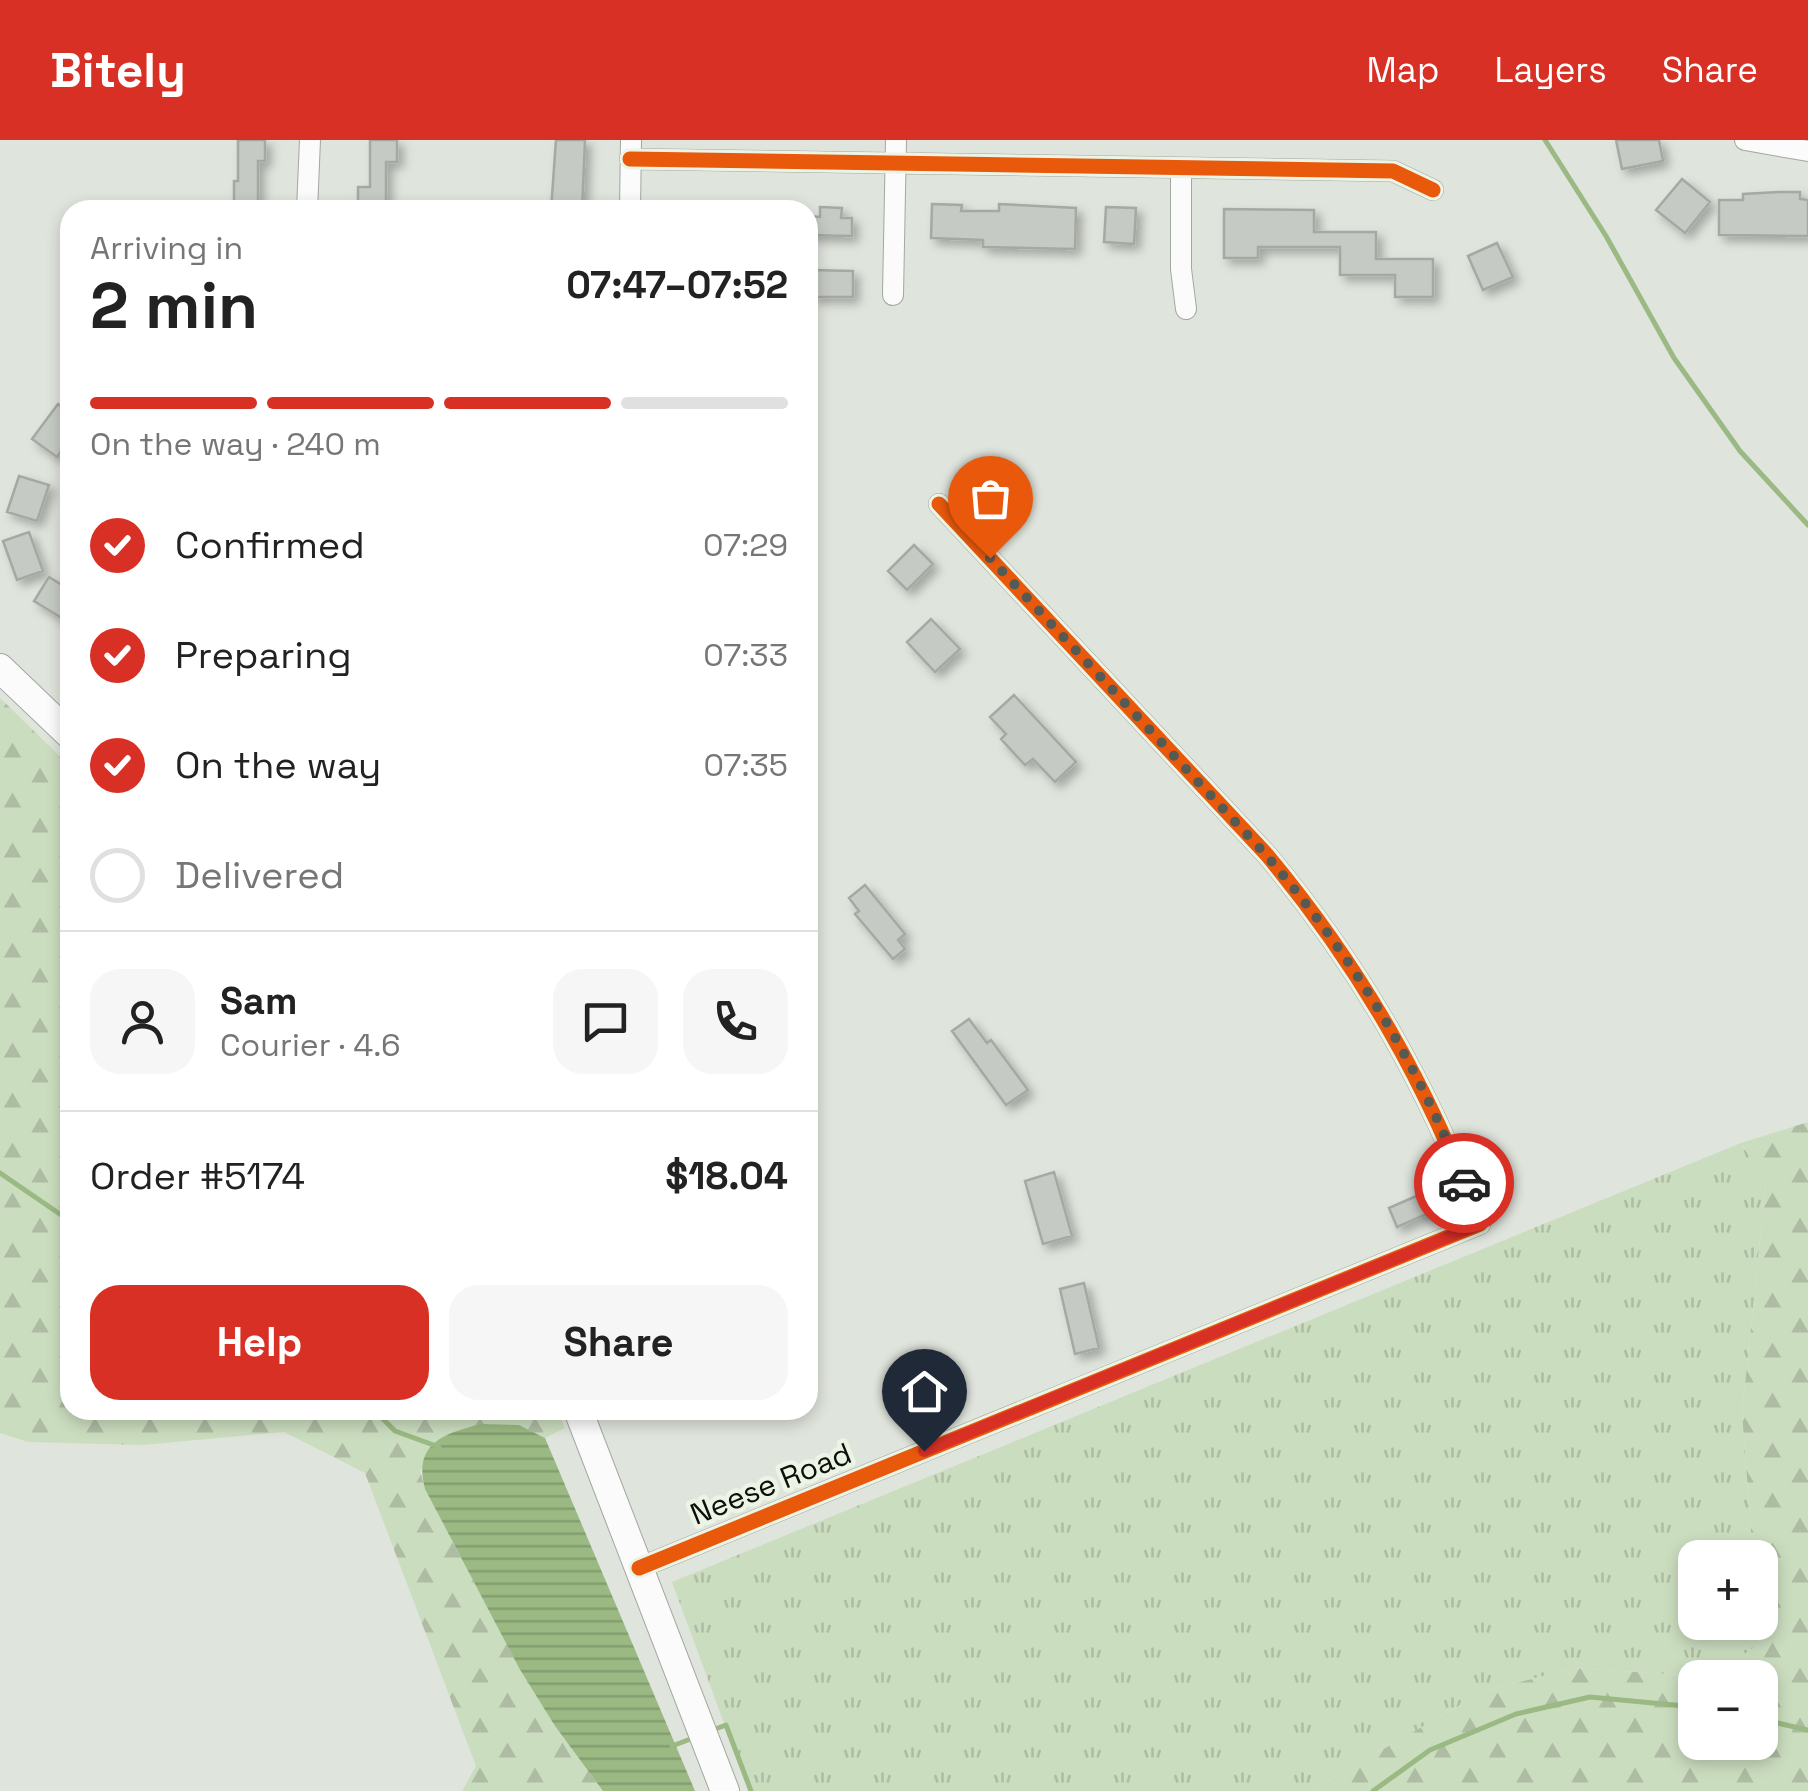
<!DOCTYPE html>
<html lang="en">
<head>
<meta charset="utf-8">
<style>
  :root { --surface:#fff; --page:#f6f6f6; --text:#222; --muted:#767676; --line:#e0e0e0; --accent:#d93025 }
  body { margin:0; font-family:"Space Grotesk",sans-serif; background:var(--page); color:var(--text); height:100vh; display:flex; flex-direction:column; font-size:38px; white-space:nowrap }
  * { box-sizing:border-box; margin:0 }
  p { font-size:32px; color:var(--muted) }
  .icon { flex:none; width:55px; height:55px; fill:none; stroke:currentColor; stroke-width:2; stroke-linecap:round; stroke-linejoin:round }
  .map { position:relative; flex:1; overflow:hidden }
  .side { position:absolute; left:60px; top:60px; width:758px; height:1220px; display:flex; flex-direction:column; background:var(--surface); border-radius:30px; box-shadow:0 5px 15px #0003 }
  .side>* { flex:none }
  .buttons { position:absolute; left:1678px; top:1400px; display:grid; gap:20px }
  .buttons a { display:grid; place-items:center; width:100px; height:100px; border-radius:20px; background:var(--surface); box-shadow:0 5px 15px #0003; font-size:50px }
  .pin { position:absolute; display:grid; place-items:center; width:85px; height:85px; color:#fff; margin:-102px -42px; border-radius:50% 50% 50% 0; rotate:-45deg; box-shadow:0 0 10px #0007 }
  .pin .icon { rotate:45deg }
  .courier { position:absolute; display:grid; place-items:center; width:100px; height:100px; margin:-50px; border:8px solid #d93025; border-radius:50%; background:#fff; color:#222; box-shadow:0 2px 12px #0007 }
  .summary em { font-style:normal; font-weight:700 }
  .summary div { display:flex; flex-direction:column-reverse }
  .summary { display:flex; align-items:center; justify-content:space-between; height:170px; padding:0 30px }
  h1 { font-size:65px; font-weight:700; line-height:75px }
  .bar { display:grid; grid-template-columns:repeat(4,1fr); gap:15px 10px; align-content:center; height:120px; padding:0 30px }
  .bar i { height:12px; border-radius:8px; background:var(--line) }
  .bar .current { background:var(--accent) }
  .bar p { grid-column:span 4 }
  .line { display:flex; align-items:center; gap:25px; padding:0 30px; border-top:2px solid var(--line) }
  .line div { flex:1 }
  .round { display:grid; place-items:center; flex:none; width:105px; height:105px; border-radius:30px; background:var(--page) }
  ol { padding:0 30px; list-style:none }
  li { display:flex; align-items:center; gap:30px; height:110px }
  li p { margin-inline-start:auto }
  li .icon { padding:10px; border-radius:50%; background:var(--accent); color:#fff; stroke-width:4 }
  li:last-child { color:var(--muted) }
  li i { width:55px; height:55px; border:5px solid var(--line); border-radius:50% }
  .primary-button { display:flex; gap:20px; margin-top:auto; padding:20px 30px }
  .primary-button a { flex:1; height:115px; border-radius:30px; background:var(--accent); color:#fff; font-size:40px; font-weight:700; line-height:115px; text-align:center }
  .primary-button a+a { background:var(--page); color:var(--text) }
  header { display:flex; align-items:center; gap:60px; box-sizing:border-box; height:140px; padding:0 50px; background:var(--accent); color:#fff }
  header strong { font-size:48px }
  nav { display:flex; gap:55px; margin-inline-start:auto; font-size:35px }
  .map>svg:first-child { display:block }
  .grass { fill:url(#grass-tufts) }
  .forest { fill:url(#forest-firs); fill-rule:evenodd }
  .water { fill:url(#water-rules) }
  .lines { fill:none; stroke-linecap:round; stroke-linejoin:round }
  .stream { stroke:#9ab983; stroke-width:5 }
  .building { fill:#c6cac4; stroke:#a5a9a3; stroke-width:2.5; filter:url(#shadow) }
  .street-casing { stroke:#a3a7a1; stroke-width:22 }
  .secondary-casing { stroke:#a3a7a1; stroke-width:30 }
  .street { stroke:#fafbfa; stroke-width:20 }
  .secondary { stroke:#fafbfa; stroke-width:28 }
  .cycleway-casing { stroke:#ebf4e5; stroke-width:21 }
  .cycleway { stroke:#e8590c; stroke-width:15 }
  .done { stroke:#565a54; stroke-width:10; stroke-dasharray:0 18 }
  .route { stroke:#d93025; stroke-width:12 }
  .labels { text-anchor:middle; stroke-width:9; stroke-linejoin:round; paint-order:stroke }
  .street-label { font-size:30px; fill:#0c0f0a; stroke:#ebf4e5 }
</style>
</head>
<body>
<header>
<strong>Bitely</strong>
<nav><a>Map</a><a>Layers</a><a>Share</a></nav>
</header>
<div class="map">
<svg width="1808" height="1651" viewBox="0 0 1808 1651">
  <defs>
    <pattern id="grass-tufts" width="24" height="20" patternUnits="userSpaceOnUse" patternTransform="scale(2.5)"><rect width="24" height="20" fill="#cbddbf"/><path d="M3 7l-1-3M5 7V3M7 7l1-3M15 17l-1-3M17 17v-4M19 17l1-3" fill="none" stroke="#adbca3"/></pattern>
    <pattern id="forest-firs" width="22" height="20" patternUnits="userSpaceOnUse" patternTransform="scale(2.5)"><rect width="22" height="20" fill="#cbddbf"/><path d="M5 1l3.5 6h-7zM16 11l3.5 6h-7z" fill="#adbca3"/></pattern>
    <pattern id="water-rules" width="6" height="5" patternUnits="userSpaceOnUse" patternTransform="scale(2.5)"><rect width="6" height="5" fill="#9ab983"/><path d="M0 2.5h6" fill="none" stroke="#849e70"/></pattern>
    <filter id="shadow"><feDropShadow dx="5.5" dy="5.5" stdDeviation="5" flood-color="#0004"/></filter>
  </defs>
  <rect width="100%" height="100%" fill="#dfe4dc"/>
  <path class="grass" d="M1741,1003l25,40 -24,230 11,144 -58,1v64l63,1 1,21 -47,33 -138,-9 -89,23 -175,100h-561l-77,-209z"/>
  <path class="forest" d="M0,558l70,68v644h487l8,18 -20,10 -26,-13 -99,45 5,19 94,179 36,58 48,65h-141l14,-25 -111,-293 -81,-41 -141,13 -115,-3 -28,-9z
    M1808,982v669h-498l175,-100 89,-23 137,9 48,-33 1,-86 -7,-1 -11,-144 24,-230 -25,-40zM1695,1538h65v64h-65z"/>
  <path class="water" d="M481,1284l38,1 26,13 150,353h-92l-48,-65 -36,-58 -94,-179c-12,-45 17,-55 56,-65z"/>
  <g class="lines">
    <path class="stream" d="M1545,0l61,96 68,122 66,93 68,74
      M0,1033l70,48
      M374,1270l21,21 44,16
      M1760,1579l48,11
      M718,1588l8,-3 25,66
      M672,1606l16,-6
      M1373,1651l57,-41 86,-36 74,-17 105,10"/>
  </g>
  <path class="building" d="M238,0h27v21h-7v47l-24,-1v-26h4z
    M370,0h27v22h-11v48h-28v-23h12z
    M556,0h29l-3,70h-31z
    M1616,0h43l4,21 -41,8z
    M1682,39l28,23 -25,31 -29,-23z
    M1779,52h21v7l8,1v36l-89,-1v-35h24v-6z
    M932,64l30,1 -1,6h38v-7l77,4 -1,41 -92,-2v-7l-52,-2z
    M820,67l22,1 -1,10h11v18l-44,-1v-19l12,1z
    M1106,67l30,1 -2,36 -30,-2z
    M1224,69l90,1v22h62v27h57v38h-38v-22h-55v-28h-82v11h-34z
    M1497,103l16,34 -30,13 -15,-34z
    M812,130l41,1v26h-41z
    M58,264l12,9v25l-13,19 -25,-18z
    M19,336l30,9 -12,36 -30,-9z
    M29,392l14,39 -26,9 -14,-39z
    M914,405l19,19 -26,26 -19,-19z
    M49,437l21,13v33l-36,-22z
    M931,479l29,30 -25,23 -28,-30z
    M1014,555l62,67 -21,20 -22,-23 -8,6 -24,-26 5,-5 -16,-17z
    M865,745l40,49 -7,6 7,9 -12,10 -38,-45 4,-3 -10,-13z
    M969,879l18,24 4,-3 37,50 -22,15 -54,-74z
    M1054,1032l18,64 -29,8 -18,-63z
    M1437,1047l8,19 -48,21 -8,-19z
    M1084,1143l15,65 -24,6 -15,-65z"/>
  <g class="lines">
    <defs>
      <path id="street" d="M1745,0l63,11
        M630,19l763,12 40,19
        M1181,28v101l5,40
        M307,70l3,-70
        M630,70l1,-70
        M893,155l3,-155
        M639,1428l841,-344c-52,-138 -118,-255 -213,-369l-328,-351"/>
      <path id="secondary" d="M0,528l70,67
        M578,1270l147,381"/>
    </defs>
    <use href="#street" class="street-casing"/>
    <use href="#secondary" class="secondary-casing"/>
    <use href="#street" class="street"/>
    <use href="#secondary" class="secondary"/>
    <defs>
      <path id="cycleway" d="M630,19l763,12 40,19
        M639,1428l841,-344c-52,-138 -118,-255 -213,-369l-328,-351"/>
    </defs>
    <use href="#cycleway" class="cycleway-casing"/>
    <use href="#cycleway" class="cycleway"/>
  </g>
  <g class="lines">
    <path class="done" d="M990,418l277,298c83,97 151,207 197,327"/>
    <path class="route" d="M924,1311l556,-227 -16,-41"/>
  </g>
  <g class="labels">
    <g class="street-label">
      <text transform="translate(771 1344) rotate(-22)" y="10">Neese Road</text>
    </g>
  </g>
</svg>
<div class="buttons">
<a>+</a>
<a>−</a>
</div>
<div class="pin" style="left:990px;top:418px;background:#ea580c"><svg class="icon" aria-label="bag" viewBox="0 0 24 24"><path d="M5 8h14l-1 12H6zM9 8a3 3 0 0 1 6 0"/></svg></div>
<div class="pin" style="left:924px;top:1311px;background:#1f2937"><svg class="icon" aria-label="home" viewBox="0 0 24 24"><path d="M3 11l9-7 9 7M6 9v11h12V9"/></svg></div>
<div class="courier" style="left:1464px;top:1043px"><svg class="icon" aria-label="car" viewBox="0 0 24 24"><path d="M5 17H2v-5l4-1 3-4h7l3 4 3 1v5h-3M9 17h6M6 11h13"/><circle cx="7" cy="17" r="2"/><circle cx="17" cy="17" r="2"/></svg></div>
<section class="side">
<div class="summary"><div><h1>2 min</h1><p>Arriving in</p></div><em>07:47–07:52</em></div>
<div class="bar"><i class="current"></i><i class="current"></i><i class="current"></i><i></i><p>On the way · 240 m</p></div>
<ol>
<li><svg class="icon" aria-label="check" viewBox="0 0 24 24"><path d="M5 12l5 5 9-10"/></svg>Confirmed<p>07:29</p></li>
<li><svg class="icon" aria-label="check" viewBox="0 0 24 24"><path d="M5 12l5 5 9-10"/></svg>Preparing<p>07:33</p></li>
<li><svg class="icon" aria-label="check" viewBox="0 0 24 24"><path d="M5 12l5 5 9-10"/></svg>On the way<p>07:35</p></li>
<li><i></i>Delivered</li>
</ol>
<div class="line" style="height:180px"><a class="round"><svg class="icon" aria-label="person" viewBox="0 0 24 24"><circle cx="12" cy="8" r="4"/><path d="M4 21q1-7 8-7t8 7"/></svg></a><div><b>Sam</b><p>Courier · 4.6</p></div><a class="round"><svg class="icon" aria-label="chat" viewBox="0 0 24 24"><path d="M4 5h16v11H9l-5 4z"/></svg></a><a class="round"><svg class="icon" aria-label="phone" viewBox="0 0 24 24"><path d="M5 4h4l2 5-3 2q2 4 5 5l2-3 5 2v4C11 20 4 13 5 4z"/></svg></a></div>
<div class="line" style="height:130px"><div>Order #5174</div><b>$18.04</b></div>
<div class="primary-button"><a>Help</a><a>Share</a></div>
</section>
</div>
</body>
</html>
